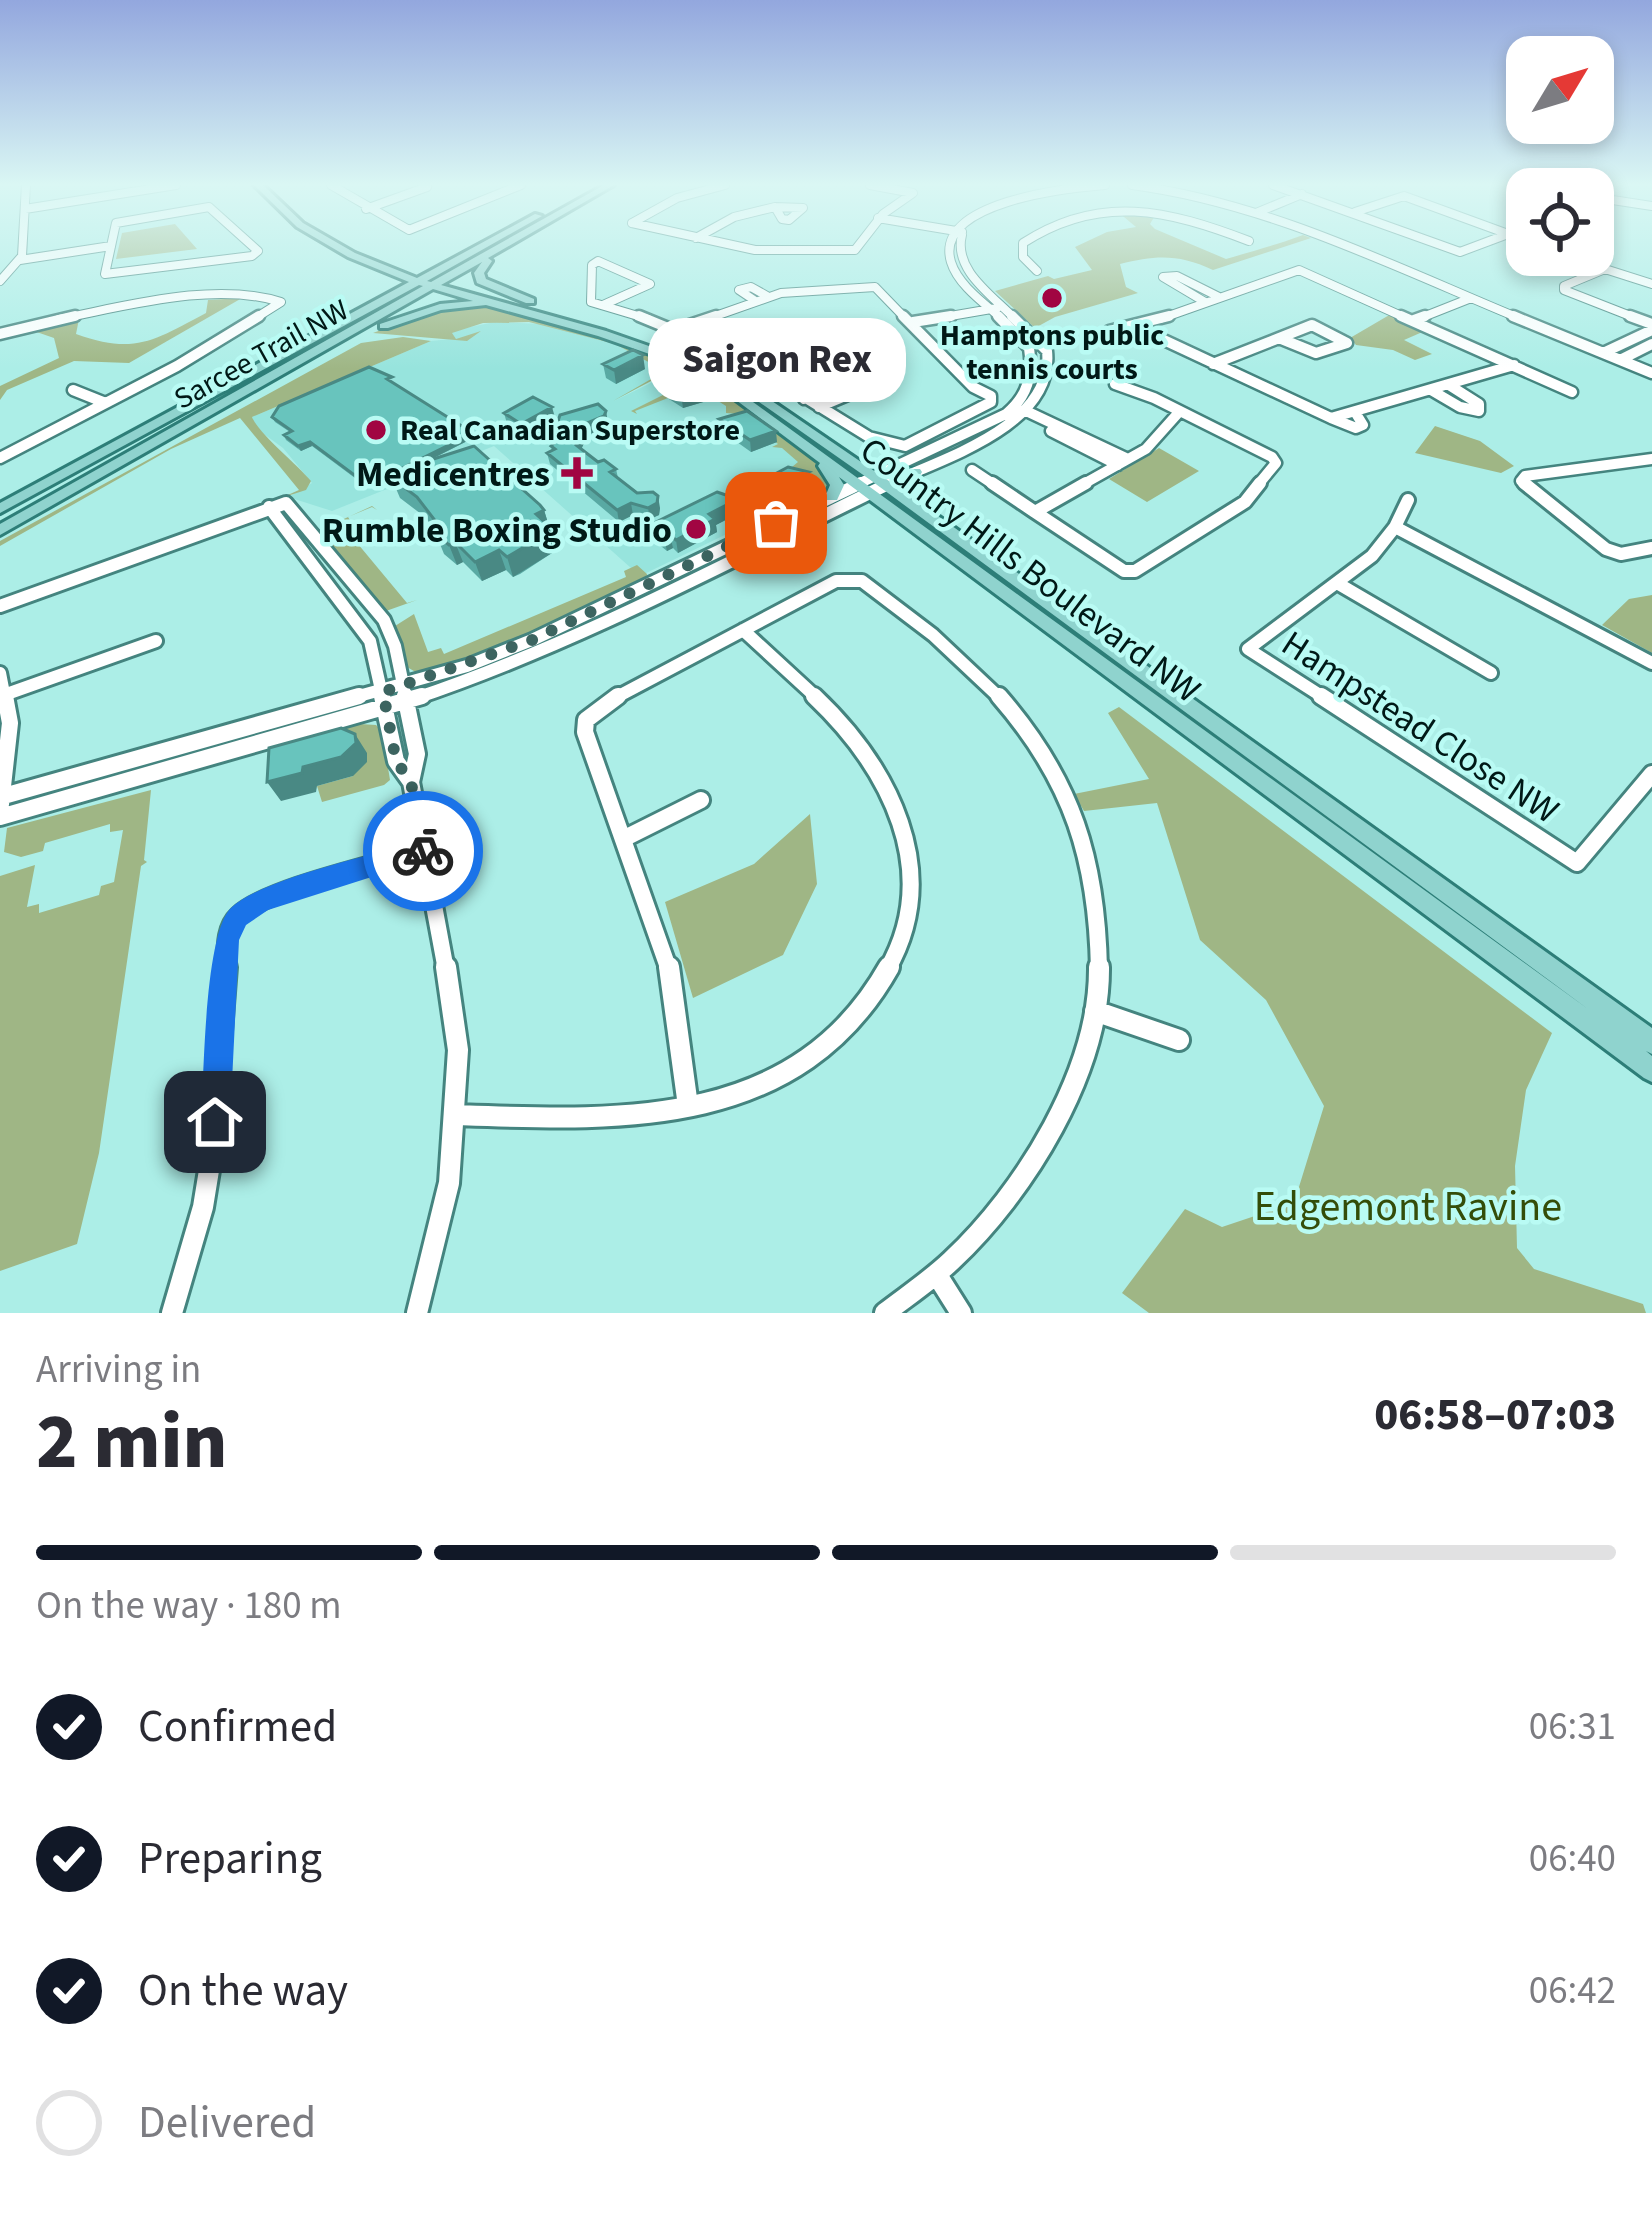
<!DOCTYPE html>
<html lang="en">
<head>
<meta charset="utf-8">
<style>
  :root { --surface:#fff; --page:#f7f7f7; --text:#2b2b33; --muted:#7c7c81; --line:#e1e1e2; --accent:#111827 }
  body { margin:0; font-family:"Source Sans 3",sans-serif; background:var(--page); color:var(--text); height:100vh; display:flex; flex-direction:column; font-size:45px; white-space:nowrap }
  * { box-sizing:border-box; margin:0 }
  p { font-size:39px; color:var(--muted) }
  .icon { flex:none; width:66px; height:66px; fill:none; stroke:currentColor; stroke-width:2; stroke-linecap:round; stroke-linejoin:round }
  .map { position:relative; height:1313px; overflow:hidden }
  .drawer { display:flex; flex-direction:column; background:var(--surface); flex:1 }
  .drawer>* { flex:none }
  .needle { width:78px; rotate:52deg }
  .tools { position:absolute; left:1506px; top:36px; display:grid; gap:24px }
  .tools a { display:grid; place-items:center; width:108px; height:108px; border-radius:24px; background:var(--surface); box-shadow:0 6px 18px #0003; font-size:60px }
  .pin { position:absolute; display:grid; place-items:center; width:102px; height:102px; color:#fff; margin:-51px; border-radius:24px; box-shadow:0 6px 18px #0006 }
  .courier { position:absolute; display:grid; place-items:center; width:120px; height:120px; margin:-60px; border:9px solid #1a73e8; border-radius:50%; background:#fff; color:#222; box-shadow:0 3px 15px #0007 }
  .bubble { position:absolute; height:84px; border-radius:36px; background:var(--surface); box-shadow:0 6px 18px #0003; font-size:39px; font-weight:800; line-height:84px; text-align:center }
  .head em { font-style:normal; font-weight:800 }
  .head div { display:flex; flex-direction:column-reverse }
  .head { display:flex; align-items:center; justify-content:space-between; height:204px; padding:0 36px }
  h1 { font-size:78px; font-weight:800; line-height:90px }
  .bar { display:grid; grid-template-columns:repeat(4,1fr); gap:18px 12px; align-content:center; height:144px; padding:0 36px }
  .bar i { height:15px; border-radius:9px; background:var(--line) }
  .bar .on { background:var(--accent) }
  .bar p { grid-column:span 4 }
  ol { padding:0 36px; list-style:none }
  li { display:flex; align-items:center; gap:36px; height:132px }
  li p { margin-inline-start:auto }
  li .icon { padding:12px; border-radius:50%; background:var(--accent); color:#fff; stroke-width:4 }
  li:last-child { color:var(--muted) }
  li i { width:66px; height:66px; border:6px solid var(--line); border-radius:50% }
  .map>svg:first-child { display:block }
  .built { fill:#97e4dd }
  .green { fill:#9fb685 }
  .lines { fill:none; stroke-linecap:round; stroke-linejoin:round }
  .minor-far4-casing { stroke:#44847f; stroke-width:10 }
  .minor-far3-casing { stroke:#44847f; stroke-width:15 }
  .minor-far2-casing { stroke:#44847f; stroke-width:18 }
  .minor-far1-casing { stroke:#44847f; stroke-width:22 }
  .minor-casing { stroke:#44847f; stroke-width:26 }
  .major-casing { stroke:#2d7e78; stroke-width:6 }
  .minor-far4 { stroke:#fff; stroke-width:8 }
  .minor-far3 { stroke:#fff; stroke-width:10 }
  .minor-far2 { stroke:#fff; stroke-width:12 }
  .minor-far1 { stroke:#fff; stroke-width:16 }
  .minor { stroke:#fff; stroke-width:20 }
  .major { fill:#8fd3ce; fill-rule:evenodd }
  .wall { fill:#59a9a3 }
  .shaded-wall { fill:#498984 }
  .building { fill:#68c4bd; stroke:#498984; stroke-width:3 }
  .route { fill:#1a73e8 }
  .done { stroke:#3c6460; stroke-width:12; stroke-dasharray:0 21.6 }
  .poi-dot { fill:#a10542; stroke:#b9fbf4; stroke-width:4.5 }
  .labels { text-anchor:middle; stroke-width:9; stroke-linejoin:round; paint-order:stroke }
  .far-poi-label { font-size:30px; font-weight:bold; fill:#001917; stroke:#b9fbf4 }
  .far-street-label { font-size:30px; fill:#001917; stroke:#b9fbf4 }
  .poi-label { font-size:36px; font-weight:bold; fill:#001917; stroke:#b9fbf4; text-anchor:end }
  .street-label { font-size:36px; fill:#001917; stroke:#b9fbf4 }
  .near-park-label { font-size:42px; fill:#344d09; stroke:#b9fbf4 }
</style>
</head>
<body>
<div class="map">
<svg width="1652" height="1313" viewBox="0 0 1652 1313">
  <rect width="100%" height="100%" fill="#aceee7"/>
  <path class="built" d="M495,322l46,2 74,20 52,28 -53,29 57,-28 2,-7 51,31 106,87 -190,92 -146,-130 -162,65 -44,-14 24,-14 -29,-35 -26,-19 -5,-12 179,-76 21,-2 -1,-6 9,-4z"/>
  <path class="green" d="M1118,212l38,2 -6,10 5,5 71,30c30,-9 47,-13 77,-24l8,3 -98,32c-34,-16 -57,-15 -93,-6l6,23 12,6 -83,24 -20,11 -40,-37 53,-15 6,3 38,-9 -17,-23 32,-15 29,-5z
    M175,224l22,25 -81,10 6,-26z
    M242,298l-113,65 -55,-2 -67,29 -7,10v-14l59,-28 -5,-20 -26,-9 51,-10 -3,15c59,21 77,7 130,-21l2,-13z
    M488,306c34,5 168,39 186,63l-61,32 52,-30 -50,-27 -86,-22 -46,1 -31,10 4,6 25,-8 -14,10 -94,-8 61,-23z
    M1391,314l36,16 -23,10 28,14 -17,6 -22,-10 -37,-5 -6,-7z
    M403,337l28,4 -179,76c7,17 44,46 59,64l-5,9 -25,8 18,-8 -59,-72 -69,31 -171,97v-5l361,-198z
    M709,381c39,18 107,67 123,107l-49,28 -8,-1 -27,-18 10,-6v7c19,14 32,3 50,-7l1,-9 -17,-15 6,-5 -16,-14 -10,-1 6,-3 -39,-30 -13,-1v-7l-30,-19 -61,24 2,3 -6,-3 56,-28z
    M1435,426l45,15 34,25 -13,7 -86,-20z
    M1159,448l40,23 -52,31 -38,-23z
    M372,506l5,4 -5,-3 -24,10 3,5 -8,4 64,77 10,-3 -31,11 -66,-81z
    M637,565l10,9 -1,6 -124,58 -103,36 -12,-7 -12,-41 19,-12 14,38 13,-4 3,6 182,-77 -2,-6z
    M1652,595v58l-50,-28 27,-26z
    M1119,707l433,326 -26,57 -11,76 2,82 17,21 109,35 3,9h-497l-27,-20 63,-84 37,18 72,-24 30,-97 -58,-106 -66,-60 -43,-137 -73,8 -10,-17 75,-15 -41,-66z
    M360,724l16,1 6,6 8,49 -6,5 -62,17 -5,-16 36,-10 -76,-29z
    M151,790l-7,70 3,2 -6,4 -42,287 -22,91 -77,27v-395l35,-11 -8,42 12,-3v9l60,-18 2,-9 13,-4 9,-52 -13,2v-8l-65,19 -2,8 -22,6 -17,-5 3,-24z
    M810,814l7,70 -34,71 -90,43 -28,-96 89,-38z"/>
  <g class="lines">
    <defs>
      <path id="minor-far4" d="M331,185l78,45 112,-45
        M1132,185c136,18 263,82 389,134
        M1273,185l187,67 48,-18 -104,-38 -49,16
        M1593,197l59,9
        M209,207l49,44 -6,5 -147,18 11,-51z
        M775,207l28,1 -14,12 -7,-1z
        M25,209l151,-24
        M366,209l61,-22
        M1256,213l46,-19
        M878,218l84,14
        M632,223l123,27h100l28,-36 30,-21 -43,-8
        M632,223l45,-25 48,-13
        M962,235c-9,35 30,60 53,84
        M696,238l38,-21 41,-10
        M20,260l91,-14
        M1037,271l-14,-14v-14c77,-50 145,-33 226,-2
        M0,281l22,-25 4,-71
        M754,300l-15,-10 12,-3 16,9
        M1205,302l-42,-25 14,-1 42,21
        M603,305l47,-21 -52,-23 -6,4 -1,37 57,17
        M59,319c68,-13 155,-38 222,-17l-27,17
        M707,319l74,-26 94,-6 31,32
        M933,319l64,-11
        M1002,319c-18,-16 -44,-34 -51,-57 -18,-60 116,-74 154,-77
        M1160,319l139,-49 109,49
        M1418,319l53,-21
        M1638,319l-74,-29v-4l41,-17 47,15"/>
      <path id="minor-far3" d="M639,316l102,42 128,79 36,9 86,-44v-6l-18,-9 -70,-71
        M1401,316l171,76
        M1513,316l139,57
        M1630,316l22,8
        M1414,320l11,-4
        M913,322l38,-6
        M1136,327l195,91 183,-53
        M677,329l39,-13
        M1109,331l60,-15
        M0,334l75,-18
        M1279,338l37,15 31,-10
        M1603,353l49,-23
        M744,359l75,-24
        M1620,360l32,-16
        M1213,364l99,-39 35,18
        M1115,384l39,14 118,59 4,6 -19,23
        M73,390l30,12
        M1431,390l29,17 19,4v-7l-30,-19
        M804,399l44,-19 14,3v6l-43,18
        M1024,410l104,49
        M1331,418l25,10 7,-3 -8,-13
        M1051,431l67,34
        M0,458l177,-92 82,-50
        M972,470l24,16
        M854,486l152,-72c22,-18 27,-39 23,-66l-31,-32
        M883,486c57,-27 172,-59 164,-135l-35,-35
        M1080,486l66,-37 34,-38
        M1528,486l-7,-5 4,-5 127,-17"/>
      <path id="minor-far2" d="M992,483l43,29
        M1086,483l-51,29 89,59h11l110,-69 15,-19
        M1524,483l82,66 15,5 31,-6
        M269,507l101,134 13,58
        M1395,527l13,-27
        M1337,583l154,90
        M0,606l286,-103 98,117 11,26 11,53
        M743,630l75,69
        M0,673l5,26
        M4,695l152,-54
        M348,699l119,-33 65,-26 329,-157
        M413,699c164,-55 321,-140 477,-216
        M613,699l223,-118h26l71,54 68,64
        M1326,699l-78,-50 124,-93 23,-29 257,136"/>
      <path id="minor-far1" d="M382,696l14,65 15,21
        M405,696l12,58 -6,28 35,188
        M618,696l-32,24 -1,12 84,238
        M814,696c75,71 130,175 73,274
        M999,696c74,85 98,164 100,274
        M1321,696l256,167 75,-89
        M0,797l359,-101
        M1,804l9,-81 -5,-27
        M0,817l422,-121
        M625,838l76,-38
        M226,970c1,-17 -2,-41 12,-54 29,-28 143,-52 186,-66"/>
      <path id="minor" d="M669,967l19,139
        M1095,1011l84,29
        M456,1115c165,6 341,15 433,-148
        M937,1275l24,38
        M172,1313l31,-106 8,-49 15,-191
        M417,1313l32,-130 9,-133 -12,-83
        M885,1313c22,-17 46,-33 66,-52 74,-69 149,-190 148,-294"/>
      <path id="major" d="M254,185h9l40,38 52,30 62,25 118,-64 7,2 -115,65 4,1 173,-97h10l-126,73 4,3 -8,12 2,6 48,20v4h-8l-49,-20 -3,-10 8,-11 -41,23 165,46 60,21 54,26 868,631 -719,-530 -167,-117 10,-2 196,134 -7,-10 9,-15h10l2,3 -7,12 14,21 -2,3 725,520v26l-6,-3 6,5v26l-8,-4 -805,-601 5,8 -7,15h-10l-2,-3 5,-12 -12,-19 2,-3 -108,-81 -54,-25 -60,-21 -112,-31 -45,5 -53,18h-8v-4l60,-20 33,-3 -40,-12 -433,246v-11l423,-238 -4,-1 -419,228v-10l409,-221 -61,-25 -51,-30z"/>
    </defs>
    <use href="#minor-far4" class="minor-far4-casing"/>
    <use href="#minor-far3" class="minor-far3-casing"/>
    <use href="#minor-far2" class="minor-far2-casing"/>
    <use href="#minor-far1" class="minor-far1-casing"/>
    <use href="#minor" class="minor-casing"/>
    <use href="#major" class="major-casing"/>
    <use href="#minor-far4" class="minor-far4"/>
    <use href="#minor-far3" class="minor-far3"/>
    <use href="#minor-far2" class="minor-far2"/>
    <use href="#minor-far1" class="minor-far1"/>
    <use href="#minor" class="minor"/>
    <use href="#major" class="major"/>
  </g>
  <path class="wall" d="M603,364l42,5 -29,15 -10,-6z
    M393,381l-1,1 81,51 2,4 -45,23 114,50 11,36 -5,2 2,5 -32,21 -7,3 -7,-7 -24,11 -19,-19 -6,3 -13,-11 -8,-20h2l-13,-17 -25,-19 -8,-19 -16,8h-9l-55,-41 -11,5 -15,-11 -2,-5 6,-3 -15,-10 -3,-5z
    M667,385l42,1 1,14 -27,8 -14,-9z
    M504,413l52,8 -31,17 -17,-11z
    M719,419l58,23 -26,10 -31,-22z
    M558,421l50,1 -2,5 -18,8 -7,14 17,13 18,7 2,9 42,30 -1,7 -9,4 -17,-4 -14,7 -69,-58 -3,-11 5,-2 -1,-5 12,-12 -2,-2z
    M809,472l-2,17 -37,14 -8,-6 -1,-10z
    M739,513l-23,12 1,7 -39,21 -5,-5 -6,3 -11,-9 -3,-14z"/>
  <path class="shaded-wall" d="M643,355l2,14 -29,15 -2,-14z
    M709,386l1,14 -27,8 -2,-14z
    M552,407l4,14 -31,17 -4,-14z
    M606,411l2,11 -2,5 -18,8 -10,21 -2,-11 9,-21z
    M776,431l1,11 -26,10 -1,-12z
    M473,433l2,4 -99,50 -2,-5z
    M310,442l2,4 -11,5 -3,-5z
    M809,472l-2,17 -37,14 -1,-10z
    M658,496l2,12 -1,7 -9,4 -2,-11z
    M738,499l1,14 -23,12 1,7 -39,21 -2,-13 33,-26z
    M631,503l2,12 -14,7 -2,-12z
    M544,510l11,36 -5,2 2,5 -39,24 -6,-20 29,-43z
    M670,535l3,13 -6,3 -3,-13z
    M455,542l8,20 -6,3 -8,-20z
    M499,550l7,20 -24,11 -7,-19z
    M355,734l12,19v9l-14,14 -36,10 -1,6 -35,9 -14,-19 36,-15z"/>
  <path class="building" d="M633,350l10,5 -29,15 -11,-6z
    M369,367l23,10 -5,2 86,54 -99,49 -9,1 -55,-41 -12,4 -14,-11 8,-4 -20,-14 7,-11z
    M686,377l23,9 -28,8 -14,-9z
    M533,397l19,10 -31,17 -17,-11z
    M598,404l8,7 -2,5 -19,8 -9,21 22,17 6,-2 12,9 -6,3 27,21 16,-1 5,4 -1,7 -9,5 -17,-5 -14,7 -70,-57 8,-4 -4,-3 17,-17 -10,-8 2,-6z
    M747,411l29,20 -26,9 -31,-21z
    M474,446l66,59 4,5 -8,4 13,12 -7,4 4,4 -39,23 -8,-7 -24,12 -20,-20 -6,3 -13,-11 7,-3 -26,-34 -25,-19 29,-15z
    M788,467l21,5 -7,4 4,3 -37,14 -8,-6 1,-6z
    M717,492l21,7 -29,15 6,5 -39,21 -6,-5 -6,3 -11,-10 3,-6z
    M341,728l14,6 1,9 -15,14 -38,10 -1,6 -35,9 2,-34z"/>
  <linearGradient id="sky" x2="0" y2="1"><stop stop-color="#93a7de"/><stop offset="0.5" stop-color="#daf7f4"/><stop offset="1" stop-color="#daf7f4" stop-opacity="0"/></linearGradient>
  <rect width="1652" height="369" fill="url(#sky)"/>
  <path class="route" d="M423,840l8,3v15l-163,52 -22,15 -7,15 -9,182 -5,10 -10,4 -10,-4 -4,-10c3,-43 3,-191 31,-215 34,-30 144,-52 191,-67z"/>
  <g class="lines">
    <path class="done" d="M423,851l-12,-69 -15,-21 -13,-69 149,-52 244,-117"/>
  </g>
  <g class="poi-dot">
    <circle cx="1052" cy="298" r="12"/>
    <circle cx="376" cy="430" r="12"/>
    <path d="M571 455h12v12h12v12h-12v12h-12v-12h-12v-12h12z"/>
    <circle cx="696" cy="529" r="12"/>
  </g>
  <g class="labels">
    <g class="far-poi-label">
      <text x="1052" y="345">Hamptons public<tspan x="1052" dy="34">tennis courts</tspan></text>
      <text x="400" y="440" text-anchor="start">Real Canadian Superstore</text>
    </g>
    <g class="far-street-label">
      <text transform="translate(261 354) rotate(-29)" y="10">Sarcee Trail NW</text>
    </g>
    <g class="poi-label">
      <text x="550" y="486">Medicentres</text>
      <text x="672" y="542">Rumble Boxing Studio</text>
    </g>
    <g class="street-label">
      <text transform="translate(1031 569) rotate(37)" y="13">Country Hills Boulevard NW</text>
      <text transform="translate(1421 726) rotate(33)" y="13">Hampstead Close NW</text>
    </g>
    <g class="near-park-label">
      <text x="1408" y="1220">Edgemont Ravine</text>
    </g>
  </g>
</svg>
<div class="tools">
<a><svg class="needle" viewBox="-14 -14 28 28"><path d="M0-13l5 13h-10z" fill="#e53935"/><path d="M0 13l5-13h-10z" fill="#7c7c81"/></svg></a>
<a><svg class="icon" aria-label="locate" viewBox="0 0 24 24"><circle cx="12" cy="12" r="6"/><path d="M12 2v4M12 18v4M2 12h4M18 12h4"/></svg></a>
</div>
<div class="pin" style="left:776px;top:523px;background:#ea580c"><svg class="icon" aria-label="bag" viewBox="0 0 24 24"><path d="M5 8h14l-1 12H6zM9 8a3 3 0 0 1 6 0"/></svg></div>
<div class="pin" style="left:215px;top:1122px;background:#1f2937"><svg class="icon" aria-label="home" viewBox="0 0 24 24"><path d="M3 11l9-7 9 7M6 9v11h12V9"/></svg></div>
<div class="courier" style="left:423px;top:851px"><svg class="icon" aria-label="bike" viewBox="0 0 24 24"><circle cx="6" cy="16" r="4"/><circle cx="18" cy="16" r="4"/><path d="M6 16l4-8h5l3 8M10 8l3 8H6M13 5h3"/></svg></div>
<div class="bubble" style="left:648px;top:318px;width:258px">Saigon Rex</div>
</div>
<section class="drawer">
<div class="head"><div><h1>2 min</h1><p>Arriving in</p></div><em>06:58–07:03</em></div>
<div class="bar"><i class="on"></i><i class="on"></i><i class="on"></i><i></i><p>On the way · 180 m</p></div>
<ol>
<li><svg class="icon" aria-label="check" viewBox="0 0 24 24"><path d="M5 12l5 5 9-10"/></svg>Confirmed<p>06:31</p></li>
<li><svg class="icon" aria-label="check" viewBox="0 0 24 24"><path d="M5 12l5 5 9-10"/></svg>Preparing<p>06:40</p></li>
<li><svg class="icon" aria-label="check" viewBox="0 0 24 24"><path d="M5 12l5 5 9-10"/></svg>On the way<p>06:42</p></li>
<li><i></i>Delivered</li>
</ol>
</section>
</body>
</html>
